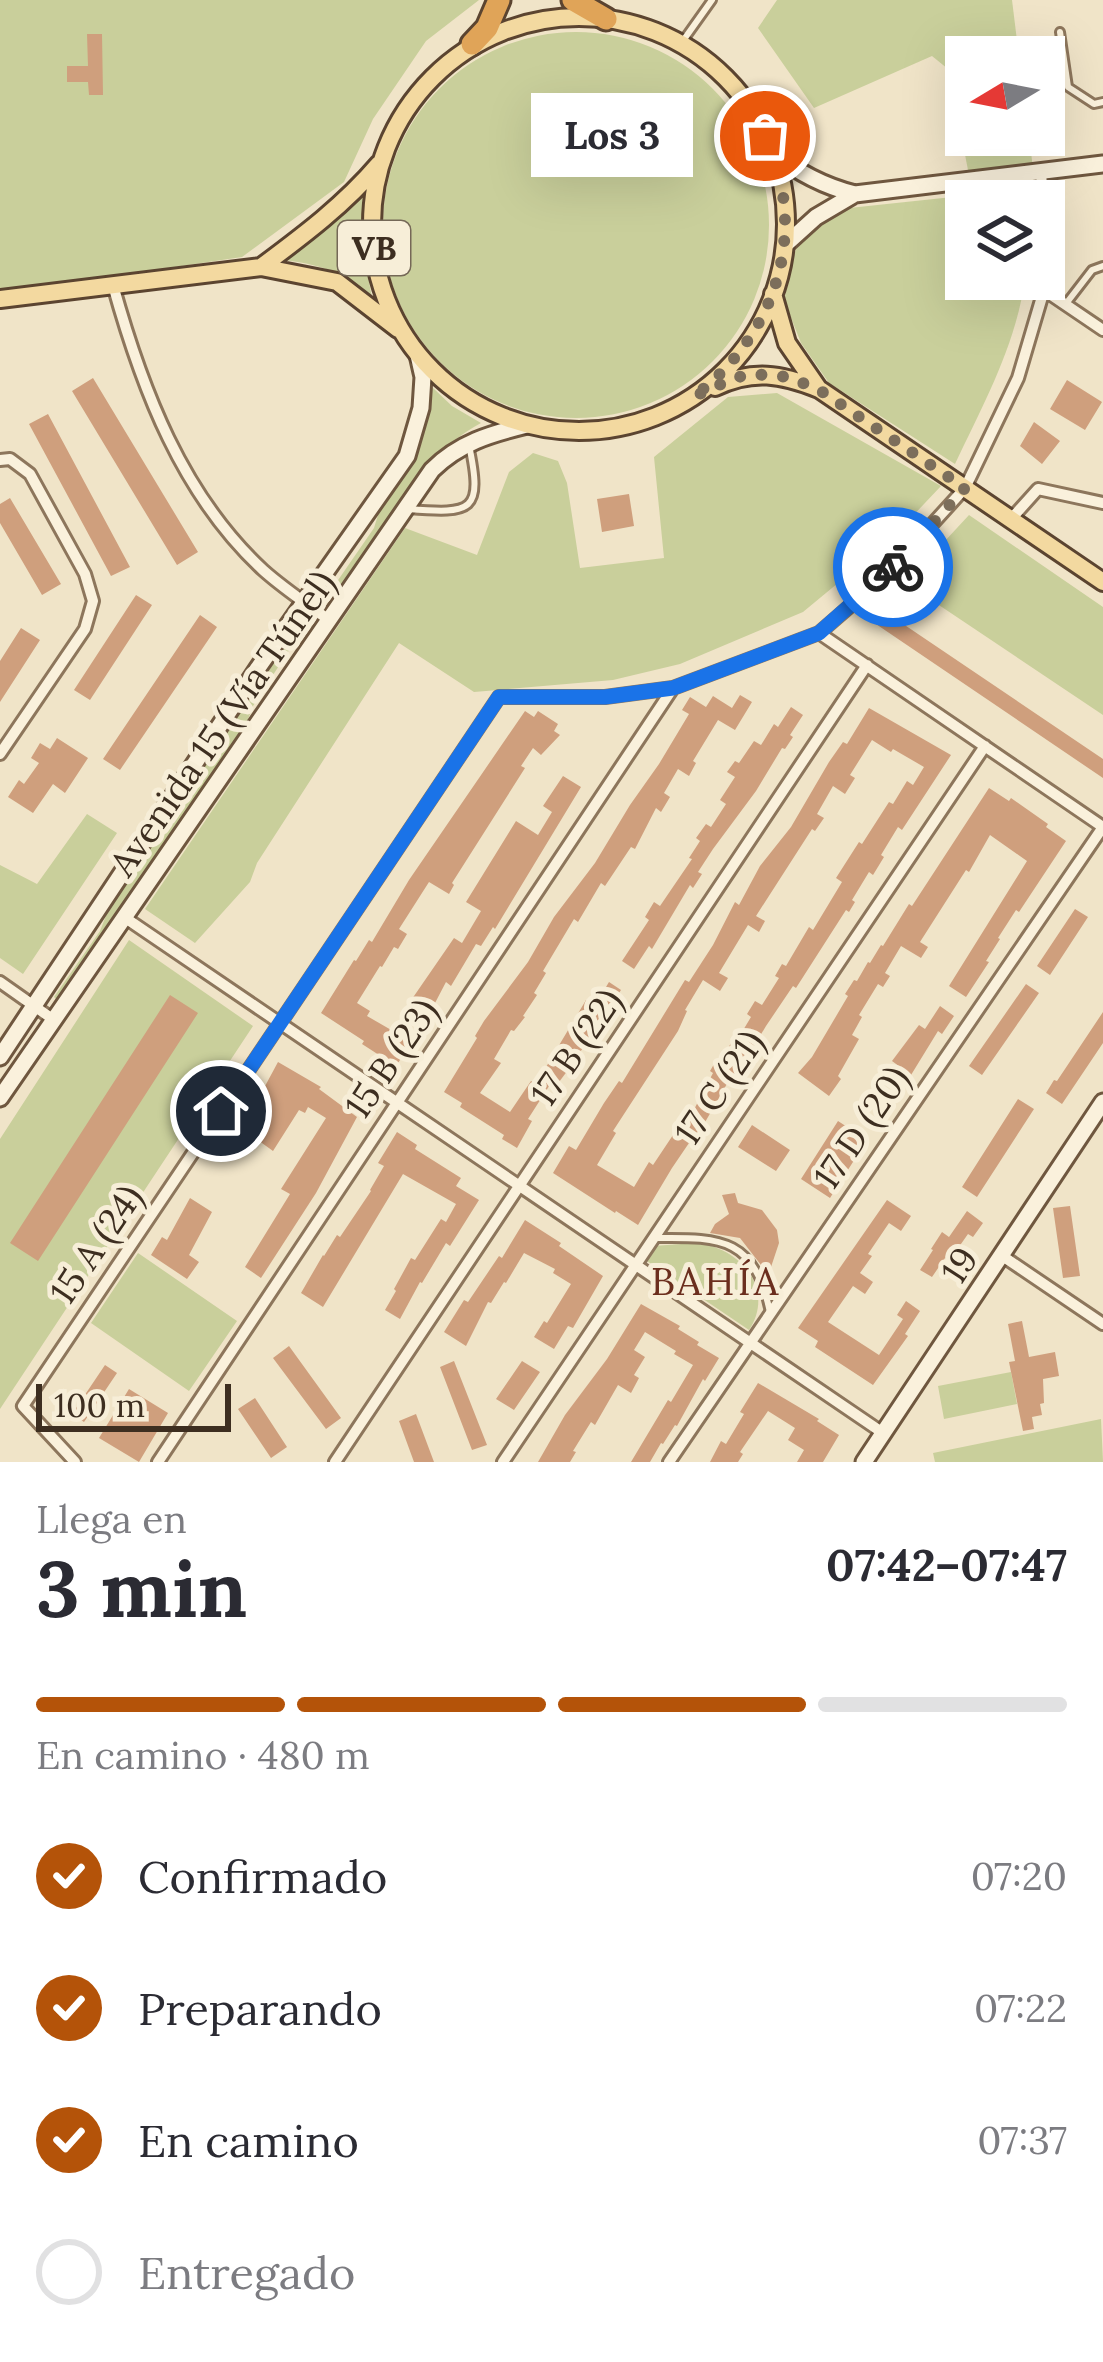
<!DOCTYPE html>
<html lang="es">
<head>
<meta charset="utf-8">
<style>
  :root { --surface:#fff; --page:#f2f2f3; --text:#2b2b33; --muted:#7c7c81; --line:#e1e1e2; --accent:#b45309 }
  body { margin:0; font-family:Lora,serif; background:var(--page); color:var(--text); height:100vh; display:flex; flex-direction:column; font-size:45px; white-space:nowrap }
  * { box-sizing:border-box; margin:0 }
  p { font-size:39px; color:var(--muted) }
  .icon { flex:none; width:66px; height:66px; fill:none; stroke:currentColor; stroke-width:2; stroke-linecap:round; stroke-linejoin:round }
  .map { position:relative; height:1462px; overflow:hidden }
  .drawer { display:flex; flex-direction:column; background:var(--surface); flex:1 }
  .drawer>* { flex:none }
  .needle { width:78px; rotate:260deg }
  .tools { position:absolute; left:945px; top:36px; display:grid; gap:24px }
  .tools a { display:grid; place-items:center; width:120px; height:120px; border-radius:0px; background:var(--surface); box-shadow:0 12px 48px #0002; font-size:60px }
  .scale { position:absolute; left:36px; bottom:30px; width:195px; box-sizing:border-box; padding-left:12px; border:6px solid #3d2e20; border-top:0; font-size:33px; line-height:42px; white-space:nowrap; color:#3d2e20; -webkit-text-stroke:9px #f7eed8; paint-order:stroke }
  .pin { position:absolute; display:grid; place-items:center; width:102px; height:102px; color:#fff; margin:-51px; border:6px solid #fff; border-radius:50%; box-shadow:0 3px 12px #0007 }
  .courier { position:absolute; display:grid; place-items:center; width:120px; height:120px; margin:-60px; border:9px solid #1a73e8; border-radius:50%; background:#fff; color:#222; box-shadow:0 3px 15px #0007 }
  .bubble { position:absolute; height:84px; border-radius:0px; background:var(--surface); box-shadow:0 12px 48px #0002; font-size:39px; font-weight:800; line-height:84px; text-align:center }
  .summary em { font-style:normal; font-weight:800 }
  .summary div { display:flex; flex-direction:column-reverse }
  .summary { display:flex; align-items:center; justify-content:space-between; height:204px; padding:0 36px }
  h1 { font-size:78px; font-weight:800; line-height:90px }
  .bar { display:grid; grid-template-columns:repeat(4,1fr); gap:18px 12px; align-content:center; height:144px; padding:0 36px }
  .bar i { height:15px; border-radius:9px; background:var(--line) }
  .bar .on { background:var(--accent) }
  .bar p { grid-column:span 4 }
  ol { padding:0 36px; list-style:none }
  li { display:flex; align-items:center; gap:36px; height:132px }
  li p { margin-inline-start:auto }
  li .icon { padding:12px; border-radius:50%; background:var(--accent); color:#fff; stroke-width:4 }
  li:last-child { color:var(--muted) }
  li i { width:66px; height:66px; border:6px solid var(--line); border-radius:50% }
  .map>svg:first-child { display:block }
  .green { fill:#c9cf9b }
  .building { fill:#cf9f7d; fill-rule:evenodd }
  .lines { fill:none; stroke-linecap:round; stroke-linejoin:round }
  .lane-casing { stroke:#8d765c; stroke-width:12 }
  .street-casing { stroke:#8d765c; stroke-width:16 }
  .secondary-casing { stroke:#6f573f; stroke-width:21 }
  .primary-casing { stroke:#5b4430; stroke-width:22 }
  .highway-casing { stroke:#5b4430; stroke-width:27 }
  .lane { stroke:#faf1dc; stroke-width:6 }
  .street { stroke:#faf1dc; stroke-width:10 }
  .secondary { stroke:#faf1dc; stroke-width:15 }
  .primary { stroke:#f3d9a0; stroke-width:16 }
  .highway { stroke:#e0a458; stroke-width:21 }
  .done { stroke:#7c6e5b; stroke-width:12; stroke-dasharray:0 21.6 }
  .route { stroke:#1a73e8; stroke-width:15 }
  .labels { text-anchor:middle; stroke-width:10; stroke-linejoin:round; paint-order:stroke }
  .shield { fill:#f7eed8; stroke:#756857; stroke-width:3 }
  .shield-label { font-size:33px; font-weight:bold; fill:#3d2e20 }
  .street-label { font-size:36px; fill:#3d2e20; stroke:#f7eed8 }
  .neighbourhood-label { font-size:39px; letter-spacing:3px; fill:#6b2e1e; stroke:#f7eed8 }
</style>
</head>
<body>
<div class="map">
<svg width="1103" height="1462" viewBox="0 0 1103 1462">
  <rect width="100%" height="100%" fill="#f0e4c8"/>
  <path class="green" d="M0,0h479l-53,41 -53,78 -29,63 -102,75 -242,36z
    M777,0h235l7,57h-53v78h63l4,34 -64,6 -21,-106 -16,-13 -118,52 -56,-80z
    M383 225a193 193 0 1 1 386 0a193 193 0 1 1-386 0Z
    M1027,189l2,12h-63v78h59c-9,66 -42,126 -70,185l-126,-81 -28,-40 -17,-43 12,-52 44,-39z
    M363,193l-2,47 12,63c-30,-31 -46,-37 -88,-43l60,-47z
    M432,387l20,19 29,17c-71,38 -97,116 -147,172v-9l40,-58 4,-13 31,-49 16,-47z
    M777,393l164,93 -51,54 -87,72 -123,52 -67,16 -139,12 -75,-49 -142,220 -7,19 -55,61 -50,-34 260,-381 72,27 32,-83 24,-19 25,8 9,22 13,85 84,-10 -10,-101 74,-60z
    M969,515l134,92v108l-197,-132z
    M297,628l5,2 -49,76 -6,16 -190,278 -3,-3 46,-66 9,-23z
    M87,814l30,19 -94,141 -23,-16v-93l37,19z
    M129,940l124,86 -253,383v-270z
    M696,1243c44,4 80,46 53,87l-105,-71 9,-13z
    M138,1253l99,68 -48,70 -98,-68z
    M1011,1372l6,32 -73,15 -6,-33z
    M1101,1419l2,43h-168l-2,-9z"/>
  <path class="building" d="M87,34h15l1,61h-14l-1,-13h-21v-16h21z
    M93,378l105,174 -21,13 -105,-174z
    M1067,380l35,22 -17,28 -35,-21z
    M48,414l82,153 -19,9 -82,-152z
    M1034,422l26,19 -18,23 -22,-18z
    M629,494l5,32 -32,6 -5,-33z
    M10,498l51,86 -19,11 -42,-72v-19z
    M136,595l16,10 -62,95 -16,-10z
    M878,607l225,152v19l-233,-158z
    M200,615l17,12 -97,143 -17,-11z
    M21,628l19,12 -40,62v-41z
    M740,695l12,7 -17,28 -17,-10 -25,41 3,2 -7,13 -11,-7 -14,24 6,4 -9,15 -5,-4 -21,41 -4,-2 -26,39 -4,-3 -23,39 -4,-3 -31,52 3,2 -12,20 3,2 -14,21 2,1 -11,14 -3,-1 -17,29 7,4 -21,30 30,19 21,-31 5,3 50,-84 9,5 14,-23 12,8 -50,76 -15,20 -5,-3 -23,36 4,2 -15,27 -15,-9 2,-4 -44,-28 2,-4 -18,-11 33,-54 -2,-2 9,-15 44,-59 26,-45 41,-54 35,-58 29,-41 30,-50 -7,-4 8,-13 16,10 7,-11 19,12z
    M791,707l12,8 -13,20 3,2 -8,12 -3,-1 -26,43 -43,58 -15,23 4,2 -9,14 -3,-3 -38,64 -3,-3 -15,23 -12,-8 27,-41 -4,-3 9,-15 6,4 32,-47 -3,-1 11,-17 -4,-3 10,-14 5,3 15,-23 -6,-4 15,-23 -8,-5 8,-11 4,2 15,-22 7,4 13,-21 4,3z
    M869,708l82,47 -49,75 -4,-3 -17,28 3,2 -11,18 -4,-3 -17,28 3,2 -6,10 -3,-2 -50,78 -3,-2 -27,40 -15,25 3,2 -9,16 -3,-2 -10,18 -4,-3 -36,63 -3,-2 -17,25 -34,57 -22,-14 -1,2 -62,-40 16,-27 7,4 28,-47 15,-22 3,2 63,-103 4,2 24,-37 22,-43 4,3 21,-39 31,-39 38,-65 14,-20 4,2zM872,740l19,12 2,-3 31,18 -11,18 -6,-4 -14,23 -4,-2 -27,42 -3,-2 -23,36 6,4 -29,48 -4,-3 -23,39 -4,-2 -7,12 4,2 -17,27 -7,-4 -8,13 4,3 -15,25 -3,-2 -13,21 -3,-2 -7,12 3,2 -26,50 -4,-3 -30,45 -4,-3 -15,25 -37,-22 19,-32 -3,-2 65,-100 9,-20 -2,-1 18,-30 17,11 8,-13 -9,-5 29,-48 11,7 6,-11 -9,-5 56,-87 3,2 9,-13 -7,-4 16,-28 12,8 10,-16 -5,-3z
    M525,711l9,6 4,-6 20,13 -4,7 6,4 -19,20 -8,-7 -12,18 4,2 -73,115 2,2 -5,9 -20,-12 -30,47 8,5 -9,15 -4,-2 -12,20 -2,-1 -23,37 13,8 -3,5 45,26 -16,24 -34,-22 2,-3 -43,-28 33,-53 2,1 13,-21 3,2 37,-62z
    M57,738l31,20 -23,35 -12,-9 -20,29 -25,-16 11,-17 5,4 15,-21 -8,-5 9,-15 10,6z
    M563,776l18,11 -86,142 -2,-2 -12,19 -5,-2 -25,42 -5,-4 -22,42 -21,-12 51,-74 8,5 19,-32 -15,-9 50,-81 22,14 14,-23 -9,-6z
    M989,788l20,13 2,-3 37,26 -2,3 20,14 -47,71 -3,-2 -18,28 2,1 -14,22 3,1 -23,35 -17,-11 78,-125 -37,-26 -21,37 -3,-2 -46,72 8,5 -7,11 -20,-12 -16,27 5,3 -7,11 -5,-3 -19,31 3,2 -10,18 7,4 -21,37 3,3 -12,17 -31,-23 14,-16 36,-61 -3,-2 9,-14 3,1 11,-19 2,1 11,-18 2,1 26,-42 3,2z
    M1075,909l13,8 -38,58 -13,-9z
    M1026,984l13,9 -57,82 -13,-9z
    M170,995l28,18 -160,248 -28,-18z
    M940,1006l14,10 -12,18 -4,-3 -27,44 -19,-14 27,-36 6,4z
    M1103,1012v31l-41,61 -16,-11 8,-13 3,1z
    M278,1062l43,25 -2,2 38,28 -41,76 -55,85 -16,-11 45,-73 -9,-5 45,-71 -18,-11 -3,6 -6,-3 -26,41 -36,-26 9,-13 4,2z
    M1018,1099l16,10 -57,88 -15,-10z
    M838,1121l29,19 -37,58 -29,-19z
    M752,1125l38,25 -14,21 -38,-24z
    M397,1132l20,13 -2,4 46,29 -5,8 23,14 -29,46 -4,-3 -24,40 -2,-1 -20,37 -15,-9 11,-19 -2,-2 17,-31 4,2 26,-41 5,3 10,-18 -53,-30 -80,133 -22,-14 22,-38 1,1 13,-21 3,2 31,-46 -1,-1 14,-24 -6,-3z
    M735,1193l3,10 24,7 15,20 2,13 -8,24 -10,-2 -21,-27 -30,-5 5,-9 14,-10 -7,-19z
    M190,1198l22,14 -23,43 10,7 -12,17 -36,-24 11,-18 5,3z
    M887,1200l24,16 -10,15 -12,-8 -21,31 4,2 -12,17 13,9 -8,12 -12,-8 -25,36 51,33 24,-36 -6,-4 9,-14 14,10 -15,23 3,2 -35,49 -58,-38 3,-6 -20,-13z
    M1070,1206l10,70 -17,2 -10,-70z
    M967,1211l16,12 -10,14 -5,-3 -19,27 -4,-3 -13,19 -12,-7 13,-20 -2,-1 11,-17 7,5z
    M525,1220l36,23 -2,3 44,30 -30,52 -5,-2 -14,23 -20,-12 10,-16 3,2 24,-39 -18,-11 2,-4 -31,-16 -18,30 -2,-1 -13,21 -3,-1 -22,44 -22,-14 20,-32 4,2 31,-46 3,2z
    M641,1304l39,22 -2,3 21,13 -2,3 22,13 -14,23 -2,-2 -26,47 -2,-1 -12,19 -2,-1 -11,19h-19l37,-62 3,2 22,-37 -19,-11 2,-3 -31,-19 -11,18 11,7 -11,18 5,3 -8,15 -13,-8 -23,40 -4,-3 -18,29 3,1 -6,10h-32l27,-47 42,-56z
    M1022,1321l7,36 26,-5 4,24 -16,3 1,24 -4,1 2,11 -10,2 2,12 -11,2 -14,-69 6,-1 -7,-37z
    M289,1346l52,72 -15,11 -53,-71z
    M454,1361l33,84 -15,5 -32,-83z
    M522,1361l18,11 -26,38 -18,-11z
    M105,1365l12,8 -33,49 -12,-8z
    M758,1383l61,36 -2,2 22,14 -16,27h-26l7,-12 -16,-10 7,-12 -27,-17 -28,41 3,2 -5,8h-28l11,-21 5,3 18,-30 -4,-2z
    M129,1389l39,24 -29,49 -40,-24z
    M255,1398l32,49 -16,11 -33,-49z
    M416,1414l18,48h-20l-15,-41z"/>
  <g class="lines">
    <defs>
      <path id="lane" d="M1060,32l8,55 26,17 9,-2
        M680,45l32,-45
        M1065,305l27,-35 11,-4
        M408,509c65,5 75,3 61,-64
        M657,1238c67,-1 97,1 113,74"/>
      <path id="street" d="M1041,172l2,29
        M113,285c29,104 69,210 150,285 20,18 44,34 66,50
        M1044,290l59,40
        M0,460l10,-1 20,15 55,100 8,27 -8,28 -85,125
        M1011,519l27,-30 65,14
        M819,633l284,194
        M124,917l759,516
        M0,982l54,38
        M1001,1255l102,69
        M75,1462l-52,-56 476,-709h106l68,-9 146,-55 68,-59 78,-86 53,-110 26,-88 2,-34 -2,-39
        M158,1462l515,-774
        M335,1462l532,-797
        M503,1462l482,-716
        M669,1462l434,-635"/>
      <path id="secondary" d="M772,152c26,21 51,34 83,42
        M785,245l31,-28 39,-23 248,-30
        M0,1057l258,-389 149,-212 14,-48 2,-31 -5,-22
        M0,1098l432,-628c27,-27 58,-36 95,-45
        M864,1462l239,-360"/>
      <path id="primary" d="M372 224a207 207 0 1 1 414 0a207 207 0 1 1-414 0Z
        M261,267c43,-32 83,-62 118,-103
        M773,294l14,49 31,45
        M0,299l261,-32 76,15 61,47
        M715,387c38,-18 66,-13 104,2l284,193"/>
      <path id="highway" d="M573,0l33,19
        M472,44l15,-16 12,-28"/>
    </defs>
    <use href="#lane" class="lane-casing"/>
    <use href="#street" class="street-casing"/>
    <use href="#secondary" class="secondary-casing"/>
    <use href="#primary" class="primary-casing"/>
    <use href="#highway" class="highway-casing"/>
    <use href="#lane" class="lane"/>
    <use href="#street" class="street"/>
    <use href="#secondary" class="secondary"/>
    <use href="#primary" class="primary"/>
    <use href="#highway" class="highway"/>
  </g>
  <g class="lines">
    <path class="done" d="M765,136c45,96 11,199 -72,261l41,-19 18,-4 36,3 30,12 147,99 -72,79"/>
    <path class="route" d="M221,1111l278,-414h106l68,-9 146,-55 74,-66"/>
  </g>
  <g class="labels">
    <rect class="shield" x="338" y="221" width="72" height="54" rx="9"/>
    <g class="shield-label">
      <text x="374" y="260">VB</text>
    </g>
    <g class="street-label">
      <text transform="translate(222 723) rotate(-55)" y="13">Avenida 15 (Vía Túnel)</text>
      <text transform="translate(576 1047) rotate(-56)" y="13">17 B (22)</text>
      <text transform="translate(391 1058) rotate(-56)" y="13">15 B (23)</text>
      <text transform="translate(719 1087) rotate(-56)" y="13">17 C (21)</text>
      <text transform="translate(861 1127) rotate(-56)" y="13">17 D (20)</text>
      <text transform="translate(96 1244) rotate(-56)" y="13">15 A (24)</text>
      <text transform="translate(959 1265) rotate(-57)" y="13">19</text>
    </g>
    <g class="neighbourhood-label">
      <text x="716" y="1295">BAHÍA</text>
    </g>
  </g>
</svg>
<div class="tools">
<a><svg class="needle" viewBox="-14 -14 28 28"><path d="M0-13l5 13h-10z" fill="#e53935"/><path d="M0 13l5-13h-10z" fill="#7c7c81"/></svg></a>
<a><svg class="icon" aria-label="layers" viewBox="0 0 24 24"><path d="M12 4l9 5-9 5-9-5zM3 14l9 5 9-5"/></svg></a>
</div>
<div class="scale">100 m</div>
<div class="pin" style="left:765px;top:136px;background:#ea580c"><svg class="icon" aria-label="bag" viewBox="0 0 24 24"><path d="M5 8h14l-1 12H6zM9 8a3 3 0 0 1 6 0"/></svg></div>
<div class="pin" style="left:221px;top:1111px;background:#1f2937"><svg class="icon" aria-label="home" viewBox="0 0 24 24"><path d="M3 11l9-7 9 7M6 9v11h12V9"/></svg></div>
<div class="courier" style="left:893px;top:567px"><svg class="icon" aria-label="bike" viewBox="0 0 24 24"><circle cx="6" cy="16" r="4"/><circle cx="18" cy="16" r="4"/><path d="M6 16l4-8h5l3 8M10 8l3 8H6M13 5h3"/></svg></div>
<div class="bubble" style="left:531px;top:93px;width:162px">Los 3</div>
</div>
<section class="drawer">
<div class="summary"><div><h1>3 min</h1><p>Llega en</p></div><em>07:42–07:47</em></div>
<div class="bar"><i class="on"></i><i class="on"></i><i class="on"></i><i></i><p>En camino · 480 m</p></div>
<ol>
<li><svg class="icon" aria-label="check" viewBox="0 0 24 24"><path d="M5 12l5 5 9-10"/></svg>Confirmado<p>07:20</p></li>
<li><svg class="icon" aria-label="check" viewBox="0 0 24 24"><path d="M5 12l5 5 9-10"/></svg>Preparando<p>07:22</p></li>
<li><svg class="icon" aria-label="check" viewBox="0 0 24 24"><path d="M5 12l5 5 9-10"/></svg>En camino<p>07:37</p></li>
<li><i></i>Entregado</li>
</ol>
</section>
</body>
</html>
